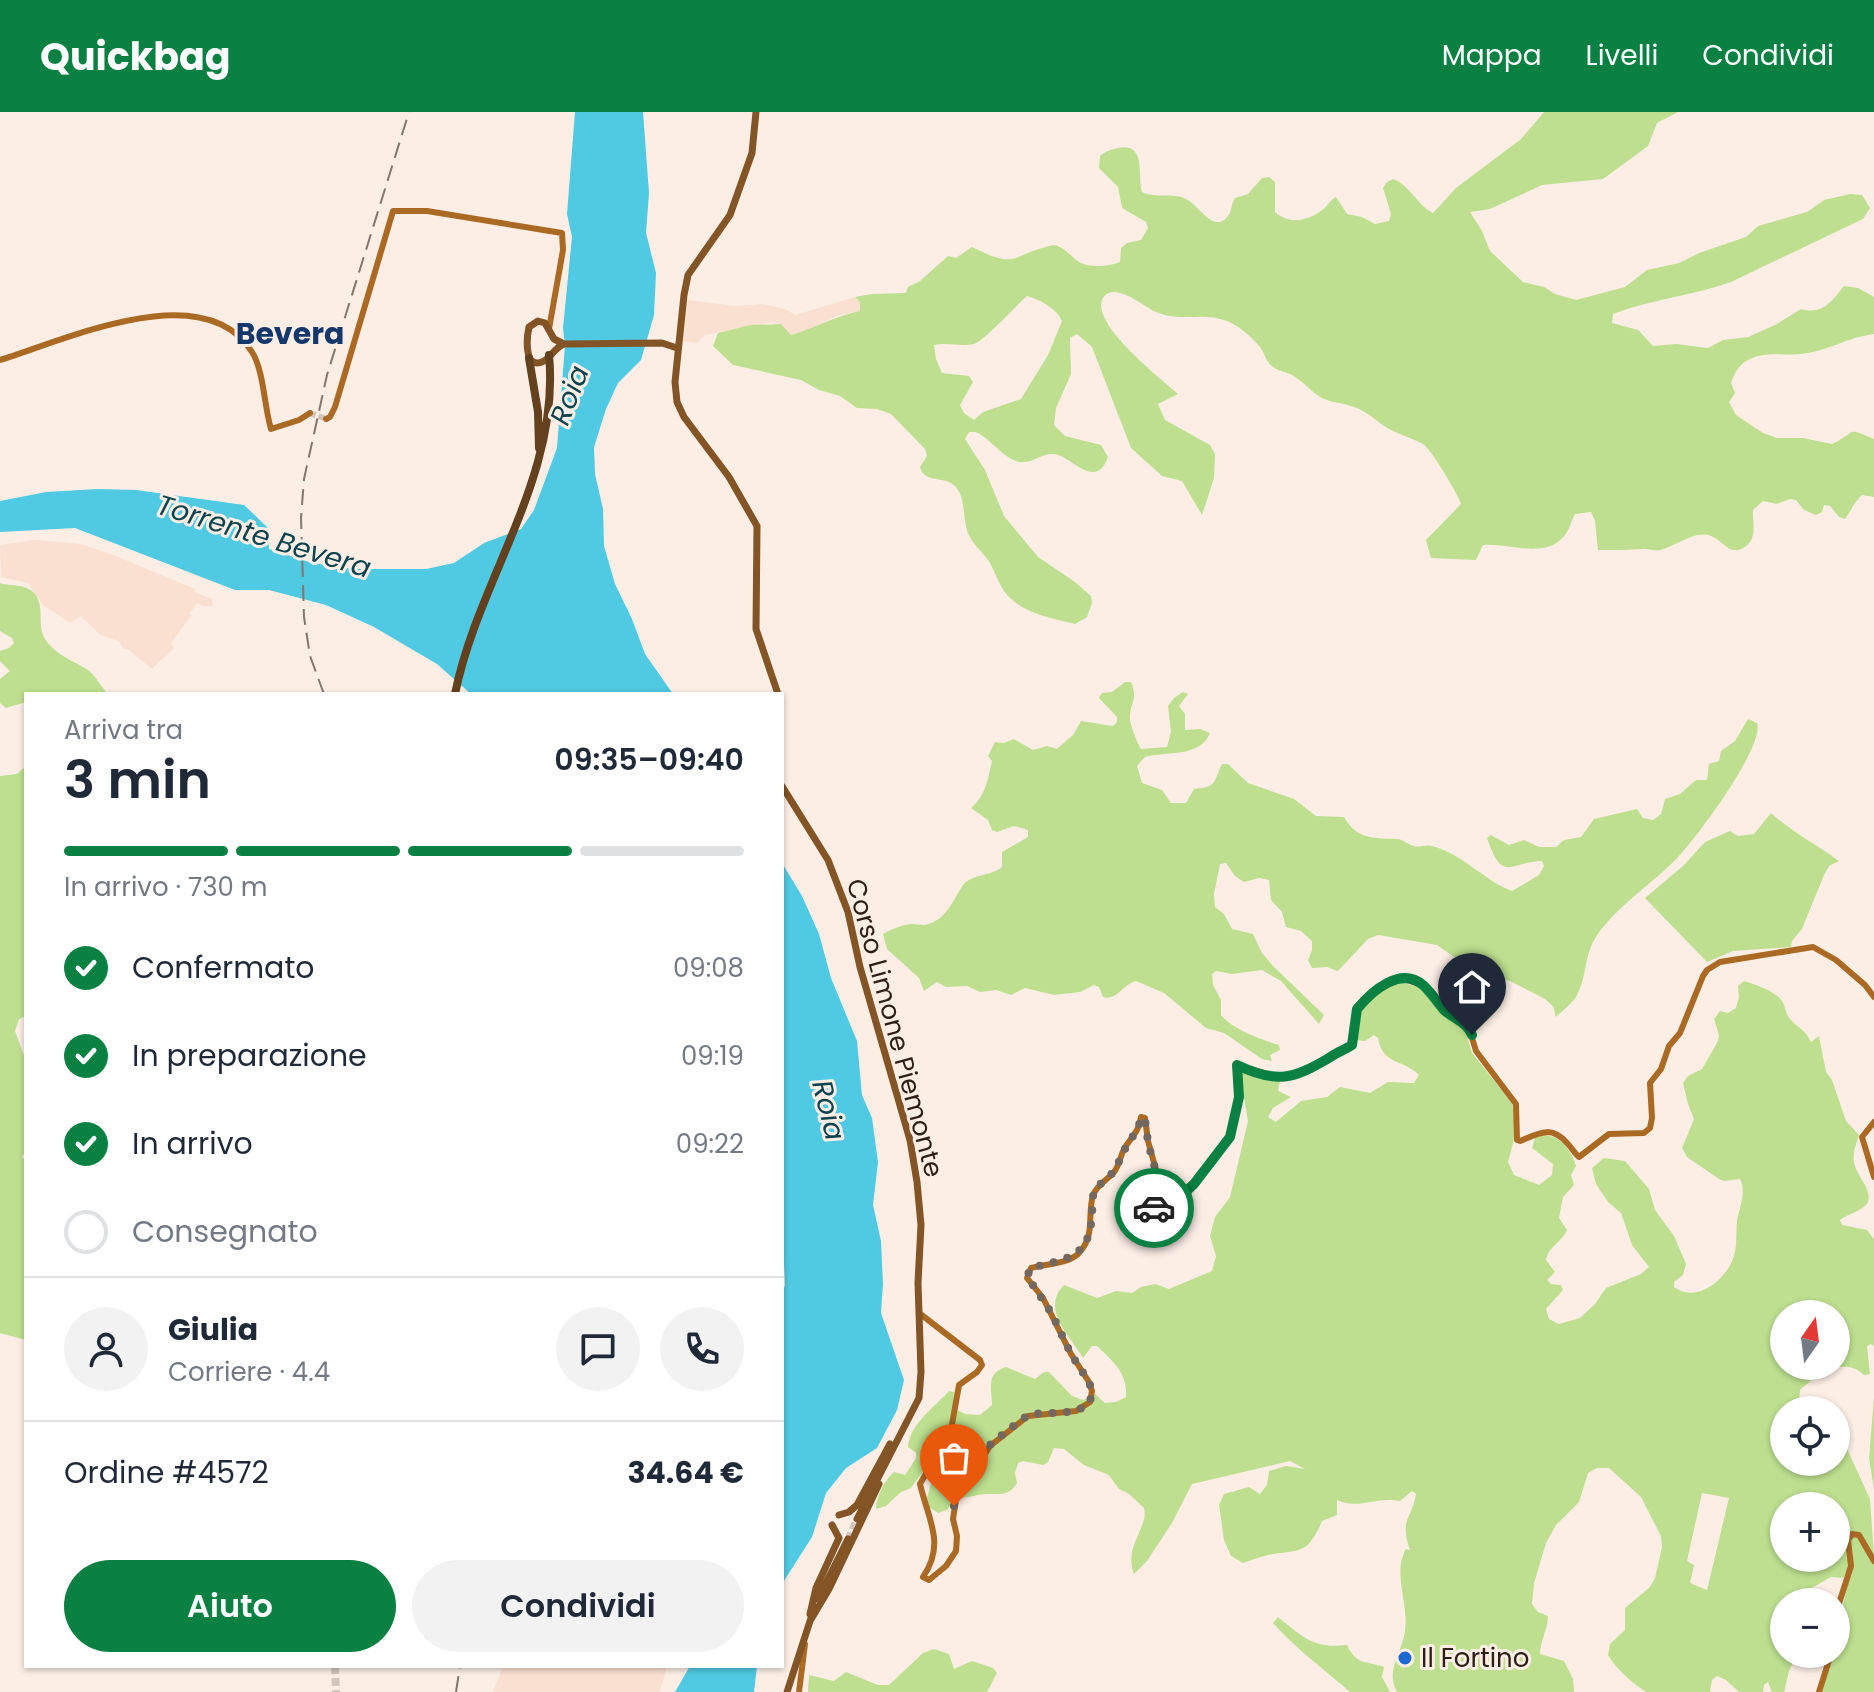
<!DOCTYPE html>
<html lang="it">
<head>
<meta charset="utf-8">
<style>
  :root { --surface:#fff; --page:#f2f2f3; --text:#1f2937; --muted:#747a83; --line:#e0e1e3; --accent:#0b8043 }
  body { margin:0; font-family:Poppins,sans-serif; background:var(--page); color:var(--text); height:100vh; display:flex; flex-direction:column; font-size:30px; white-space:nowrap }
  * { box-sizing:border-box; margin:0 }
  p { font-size:26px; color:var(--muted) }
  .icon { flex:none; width:44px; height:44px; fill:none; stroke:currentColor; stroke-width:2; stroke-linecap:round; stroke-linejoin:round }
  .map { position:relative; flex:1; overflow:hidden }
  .side { position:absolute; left:24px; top:580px; width:760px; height:976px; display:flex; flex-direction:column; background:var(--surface); border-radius:0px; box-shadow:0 2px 6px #0004 }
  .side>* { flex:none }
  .needle { width:52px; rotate:14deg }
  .fabs { position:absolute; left:1770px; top:1188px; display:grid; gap:16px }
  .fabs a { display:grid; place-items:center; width:80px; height:80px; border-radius:50%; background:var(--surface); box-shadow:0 2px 6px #0004; font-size:40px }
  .pin { position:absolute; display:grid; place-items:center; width:68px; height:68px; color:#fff; margin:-82px -34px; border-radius:50% 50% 50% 0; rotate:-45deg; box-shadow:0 0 8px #0007 }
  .pin .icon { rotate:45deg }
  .courier { position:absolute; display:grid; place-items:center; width:80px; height:80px; margin:-40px; border:6px solid #0b8043; border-radius:50%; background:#fff; color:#222; box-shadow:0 2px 10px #0007 }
  .head em { font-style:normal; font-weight:600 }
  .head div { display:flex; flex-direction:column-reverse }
  .head { display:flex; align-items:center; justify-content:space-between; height:136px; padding:0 40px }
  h1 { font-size:52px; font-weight:600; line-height:60px }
  .bar { display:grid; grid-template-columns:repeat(4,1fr); gap:12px 8px; align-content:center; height:96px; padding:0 40px }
  .bar i { height:10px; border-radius:6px; background:var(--line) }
  .bar .on { background:var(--accent) }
  .bar p { grid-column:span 4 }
  .line { display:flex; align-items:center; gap:20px; padding:0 40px; border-top:2px solid var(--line) }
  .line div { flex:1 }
  .round { display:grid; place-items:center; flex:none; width:84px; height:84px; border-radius:42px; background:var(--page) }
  ol { padding:0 40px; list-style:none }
  li { display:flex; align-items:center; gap:24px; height:88px }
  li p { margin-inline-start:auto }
  li .icon { padding:8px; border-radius:50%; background:var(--accent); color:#fff; stroke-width:4 }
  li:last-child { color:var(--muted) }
  li i { width:44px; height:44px; border:4px solid var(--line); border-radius:50% }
  .button { display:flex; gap:16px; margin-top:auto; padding:16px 40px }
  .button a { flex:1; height:92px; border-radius:48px; background:var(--accent); color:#fff; font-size:32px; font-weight:600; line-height:92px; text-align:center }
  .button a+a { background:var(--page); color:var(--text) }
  header { display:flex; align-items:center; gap:48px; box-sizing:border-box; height:112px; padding:0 40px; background:var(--accent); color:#fff }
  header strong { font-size:38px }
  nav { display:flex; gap:44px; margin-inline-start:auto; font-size:28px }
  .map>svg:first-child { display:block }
  .built { fill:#f9e0d0 }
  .green { fill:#bddf8f; fill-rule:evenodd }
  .water { fill:#50c9e2 }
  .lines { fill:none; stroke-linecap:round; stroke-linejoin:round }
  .secondary-tunnel { stroke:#d2c5bc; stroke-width:6; stroke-dasharray:6 3; stroke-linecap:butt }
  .primary-tunnel { stroke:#d2c5bc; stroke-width:7; stroke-dasharray:7 3.5; stroke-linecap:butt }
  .highway-tunnel { stroke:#d2c5bc; stroke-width:8; stroke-dasharray:8 4; stroke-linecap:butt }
  .secondary { stroke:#ab6a24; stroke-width:6 }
  .primary { stroke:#835425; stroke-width:7 }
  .highway { stroke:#63401e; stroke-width:8 }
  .rail { stroke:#83766d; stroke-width:2; stroke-dasharray:16 8; stroke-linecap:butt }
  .done { stroke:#74675e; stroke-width:8; stroke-dasharray:0 14.4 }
  .route { stroke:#0b8043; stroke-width:10 }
  .poi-dot { fill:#1c67d2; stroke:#fceee5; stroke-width:3 }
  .labels { text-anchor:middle; stroke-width:6; stroke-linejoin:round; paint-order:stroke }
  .street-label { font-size:26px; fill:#2b1f16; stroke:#fceee5 }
  .poi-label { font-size:26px; fill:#2b1f16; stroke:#fceee5; text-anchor:start }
  .water-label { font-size:28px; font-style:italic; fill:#0e444f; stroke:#fceee5 }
  .quarter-label { font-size:30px; font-weight:bold; fill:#15386c; stroke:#fceee5 }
</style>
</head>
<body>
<header>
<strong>Quickbag</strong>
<nav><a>Mappa</a><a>Livelli</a><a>Condividi</a></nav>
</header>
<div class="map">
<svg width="1874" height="1580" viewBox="0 0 1874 1580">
  <rect width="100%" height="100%" fill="#fceee5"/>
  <path class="built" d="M855,185l5,5v9l-24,5 -23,12 -22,7 -10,-11 -8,-2 -68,13 -8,8 -14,-2 5,-41 47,6 26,-2 24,5 10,6z
    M35,428l46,4 32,11 82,34v3l17,7 1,7h-10l-6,-3 -8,11 2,2 -20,27 3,5 -22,21 -23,-19 -6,-2 -4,-7 -19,-6 -19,-19 -11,7 -27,-18 -15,-22 -27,-6 -1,-32z
    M503,1554h164l-7,26h-167z"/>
  <path class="green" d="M1544,0h134l-21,11 -9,23 -45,33 -61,6 -52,24 -20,3 12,19 8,20 33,31 21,5 11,7 21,6 49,-13 22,-17 32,-7 20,-10 47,-16 12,-11 49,-14 17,-12 26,-6 12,1 8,13 -7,11 -132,63c-39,14 -80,17 -118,32l-1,9 26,7 15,16 23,-2 32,4 15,-8 25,-3 27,-12 26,-16c22,6 30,-7 43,-23l14,2 16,9v37c-26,3 -48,18 -74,20 -17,2 -33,-3 -50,5 -11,5 -15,13 -19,24l4,10 -6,9 7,13 27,18 14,5h26l29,6c26,-12 12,-18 42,-5v58l-12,-2c-7,6 -11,16 -17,24l-6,-2 -9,-11 -6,-1 -2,7 -6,3 -12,-5 -8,-10 -6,-1 -13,5 -14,-3 -10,9c-1,13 5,26 -7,36 -16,13 -24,-8 -38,-11 -17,-3 -33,12 -48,15 -6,2 -12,-2 -18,-1 -15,1 -29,1 -44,1l-3,-29 -4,-9 -16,2c-3,5 -5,13 -8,18 -19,30 -57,10 -84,13l-7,15 -45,-2 -5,-18 35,-36c-3,-10 -30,-55 -38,-60 -11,-6 -23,-9 -34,-15 -12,-7 -21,-17 -35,-22 -10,-4 -20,-4 -30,-8 -11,-5 -19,-16 -29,-22 -6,-5 -15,-5 -22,-10 -7,-5 -8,-13 -13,-20 -7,-9 -22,-22 -33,-26 -26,-10 -45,2 -71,-9 -12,-5 -42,-32 -53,-14 -15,24 59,82 75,96l-20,10 7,16 45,25 5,9 -1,24 -12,37 -20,-34 -20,-5 -31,-28 -39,-101 -15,-13 -7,4 1,36 -15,34 -2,17 11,11 36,9 7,12c-13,36 -38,-4 -56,-3 -13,0 -21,12 -36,7 -15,-5 -25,-22 -40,-29h-7l-4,7 20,31 19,46 34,41 37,25 16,14 1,7 -5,14 -12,7c-24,-6 -55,-11 -71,-33 -6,-9 -9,-19 -14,-28 -6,-10 -18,-19 -22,-30 -6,-15 -1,-33 -13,-47 -11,-11 -31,-2 -35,-19l7,-11 -2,-7 -34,-35 -14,-5 -20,-1 -17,-12 -21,-6 -18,-10 -68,-15 -20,-19 5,-13 33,-8 30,-1 10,11c24,-7 44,-19 69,-24v-9l-5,-5 17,-3 34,-1 2,-6 12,-6 28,-25 8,2 16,-11c47,24 38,7 82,-2 13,3 16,12 27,18 9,5 31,3 39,-1l1,-14 6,-5 14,-3 7,-12 -2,-6 -24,-14 -4,-21 -19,-19 1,-12c6,-5 10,-6 18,-8 29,-6 19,28 24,44 15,7 30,0 44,7 12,5 28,36 42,17 4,-5 3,-12 7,-18l13,-4 14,-16 7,-1 6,5v30c14,13 33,9 47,-2 6,-4 7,-9 14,-13l11,17 15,3 13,7 14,-3 2,-7 -8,-26 4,-6 6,-3c17,6 24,26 40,34l23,-25 65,-49zM1027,184c14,4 29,12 35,25l-14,34 -27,44 -38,13 -9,8 -10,-7 -4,-8 13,-23 -4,-6 -27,-3 -6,-14 -2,-14c13,-3 27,2 40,-1 10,-3 42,-38 53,-48z
    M0,471c11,4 26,0 35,11 11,15 0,32 12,48 11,14 27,19 41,28 7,5 14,18 20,24h-82v8l-20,6 -6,-5v-24l10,-8 -10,-10v-10l9,-3 5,-5 -2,-5 -12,-7z
    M1125,570h6c7,18 0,18 -1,34 -1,7 7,27 11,33l26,-2 4,-15 -3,-26 6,-8 9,-6 5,2 -9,12 6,8v16l15,-1 10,4c-10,25 -44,18 -65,24l-8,9 5,17 20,7 9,13h15l8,-14c24,-2 19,-7 28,-25h6l20,19 46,16 22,17 28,1c13,23 30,21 53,22 6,0 11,6 17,7 6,2 12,-2 18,0 31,8 51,34 80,45l27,-16 5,-9 -2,-5c-33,1 -39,23 -55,-23l4,-3 18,10 15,-5 15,7h17l8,-7 17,-3 13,-18 43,-10 6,9 10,2 8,-6 4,-15 15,-5 16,-14h11l2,-16 10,-3 2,-10 14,-10 13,-22 9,4c8,23 -60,114 -78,133 -26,28 -62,49 -83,81 -12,18 -9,40 -19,58 -4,8 -14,15 -21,22l-3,-11 -8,-7 -33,-17 -51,-20 -24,-17 -59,-10 -10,4 -30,32 -11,-4 -15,1 -4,-8 4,-10v-9l-11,-10 -15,-4 -4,-15 -11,-12 -2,-20 -10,-2 -15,4 -9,-6 -9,-13 -6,1 -6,30 1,13 9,7 8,15 21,5 9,19 11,13 51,49 -5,9 -38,-43 -14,-8 -5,-3 -30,4 -16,-3 -4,3 1,11 8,15v15c11,14 41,25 58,30l1,5 -10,5 2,6 -10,-2 -38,-26 -18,-5 -42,-35 -28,-12c-14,4 -19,20 -33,16l-4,-10 -5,-2 -14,7 -26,3 -29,-7 -14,7 -15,-5 -16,2 -13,-6 -21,1 -9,-5 -13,9 -5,-13 -32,-29 -4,-15c9,-5 20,-10 30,-10 4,0 8,1 12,1 21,-4 28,-25 38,-40 9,-11 29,-9 39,-18v-15l26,-15v-7l-14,-4 -17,6 -5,-2 -4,-10 -17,-12c15,-12 17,-30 21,-47l-4,-5 7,-14 9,1 10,-4 19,11 14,-4 10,3 16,-14 8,-14 32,5 4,-4v-5l-18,-19 3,-5 10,-1z
    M26,654v250l-7,3 -4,12 11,30v89l-4,7 4,4v179l-26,-7v-557l17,-2z
    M1771,701c22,20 45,31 68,48l-10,5 -5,9 -22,54 -10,12 -1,6 -58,4 -26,11 -62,-64 38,-32 22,-24 25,-11 8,5 16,-2z
    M1395,869l24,6 28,29 18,13 7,24 40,50c8,19 1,41 -4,59l6,13 25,10 13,-10 1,-11 -21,-16 3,-10c20,-9 35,9 41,28l-5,9 3,10 -11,12 -4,21 8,12c-6,13 -18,16 -21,30l9,12 -8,8 4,4 10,1 2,5 -17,19 3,10 10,5 21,-6 15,-14 11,-16 35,-14 8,-7 -17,-22 -11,-32 -13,-11 -12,-18 -4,-16 12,-10 21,3 24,28 6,21 19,26 12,28 -3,11 -9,7v5c24,18 56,-10 61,-35 2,-10 1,-21 2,-31 2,-13 10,-30 3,-42l-16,2 -5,-2 -32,-22 -5,-9 12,-29 -6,-15 -5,-21 5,-7 14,-7 16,-28 1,-6 -5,-16 6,-8 8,2 8,-5 3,-11 -1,-11 6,-5c10,3 33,11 38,20 4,6 3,12 8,18 9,10 15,10 21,23l8,-6 7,36 6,8 14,41 13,14c-3,10 -8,20 -4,31 3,11 19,26 12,38 -8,8 -19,10 -27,16l2,5 25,5 7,9v107l-3,-2 -4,2 3,28 -6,1c-20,-19 -46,-1 -64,15l-1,10 13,10h-28v52h52v-24l7,2 27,59 4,56 -10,-10 10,19v128h-52l12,-38h2l7,-50 10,-40 -10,14 -12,-1 -21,12 1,13h-27v52h13l-8,17 -5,21h-12l-4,-10 -4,3 -1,7h-24l-13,-12 -9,-4 -5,4 -2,12h-64c-15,-10 -28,-21 -38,-37l2,-11 15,-14v-22l25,-21 5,-9 7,-31 -1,-11 -20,-39 -32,-29h-12l-9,5 -9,29 -23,23 -10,18 -12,40 -2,21 6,8 10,4c0,14 -8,24 -8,38l24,7 9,18 1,13h-177c-12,-22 5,-39 8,-61 4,-29 -13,-57 1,-82l4,1c-11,-32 2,-30 6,-56l-4,-3 -12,10c-25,-5 -41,9 -63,-1v15l-15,6c-15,35 -22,28 -54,34 -9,2 -17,5 -25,8l-12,-7 -7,-16 -5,-35 5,-11 25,-7 11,7 7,-9 2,-14 17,-5 19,3 -15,-8 -98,23 -20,39 -25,38 -13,13c-11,-29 15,-45 10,-66l-15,-14 -10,-5 -10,-14 -25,-10 -20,-16 -10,-1 -6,14 -5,3 -20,-4 -5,2 -3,10 2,10c-8,13 -16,11 -29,11 -13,0 -17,5 -33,3l-8,13 -9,3 -9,-6 -2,-9 4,-15c16,-9 29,-18 29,-39l-15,-3 -34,47 -10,4 -15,14 -10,3c0,-13 9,-29 18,-37l11,3 11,-17v-5l-8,-6c2,-24 27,-40 41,-56l5,1 -1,16 12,6 15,1 12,-10c0,-15 -7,-32 14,-38l29,12 9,-7h5l23,24 11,4 12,-6 10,9 11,-1 10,-5c2,-23 -13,-36 -29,-51h-5l-9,12c-13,-23 -43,-48 -19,-73l33,13 19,-7 16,2 9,-6 14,-3 14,5 43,-18 4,-15 -6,-20 5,-19 15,-20 18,-76 -9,-50 41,10 -2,10 13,6 -18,11 -5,9 8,5 25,-21 26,-4 13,-10 30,6 18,-11 26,1 5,-8c-17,-17 -36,-9 -41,-37l-4,-3 -9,6 -9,-1 2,-29zM1784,1202h52v52h-52zM1702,1381l27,5 -22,92 -17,-7 4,-18 -7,-4zM1784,1394h52v52h-52z
    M1874,1285v92l-5,-31z
    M1278,1505c25,20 35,32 69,28 10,21 18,15 37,22l-2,10 8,15h-40c-26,-23 -54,-43 -77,-69z
    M934,1537l15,5 5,15 18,-8 21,7 4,5 -10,19h-179l1,-17 25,6 12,-9 32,13h11l34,-32z"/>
  <path class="water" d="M575,0h68l6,81 -3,40 10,40 -2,42 -13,45 -23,23 -12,26 -12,38 1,27 8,35 1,37 11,38 17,35 13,35 28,40h-202l-34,-30 -63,-37 -48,-22 -57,-15h-34l-160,-62 -75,4v-31l46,-9 51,-3 39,1 108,15 23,22 2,22 43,14 42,6h72l28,-6 30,-20 37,-14 13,-19 23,-62 8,-103 -2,-17 9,-91 -5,-23z
    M782,751l20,33 17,38 12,44 26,63 5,54 10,23 6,44 -5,43 8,36 2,43 -2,29 23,67 -7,30 -20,38 -31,20 -20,25 -14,44 -30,47v-289l3,-10 -3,-67z
    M690,1554h67l-3,26h-79z"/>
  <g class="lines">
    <path class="secondary-tunnel" d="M310,301l16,6"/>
    <path class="primary-tunnel" d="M848,1427l9,-20"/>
    <path class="highway-tunnel" d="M335,1554l1,26"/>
    <path class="secondary" d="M0,248c65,-20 204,-85 252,-8 12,19 12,54 19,77l28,-9 11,-7
      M326,307l4,-2 5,-10 58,-196h34l135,22 1,17 -14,79
      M1874,1010l-12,15 12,40
      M919,1201l61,47 2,5 -5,7 -18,13 -8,45 -31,54c8,35 26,60 3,93l6,3 17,-14 10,-15 1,-15 -4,-17 3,-19 34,-54 38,-30 48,-5 14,-9 2,-11 -3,-9 -18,-28 -28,-56 -16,-20 4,-10c14,-4 36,-4 47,-14 18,-18 9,-38 15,-59 4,-10 14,-15 21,-23 5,-6 6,-15 10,-23 7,-12 15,-17 17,-32l4,1 3,23 10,36 -2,26 -8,19 3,3c36,-35 86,-74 88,-129 0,-10 -3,-21 -3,-31l38,11h19l18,-6 41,-25 5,-36 19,-17 22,-15 24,8 30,32 17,11 7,23 40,53 1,36 3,1c19,-8 31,-16 47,2 5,5 7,10 12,14l30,-23 35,-1 6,-5 2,-10 -2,-35 11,-14 8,-23 11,-13 23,-57 4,-6 13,-8 93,-15 23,13 29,25 9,12
      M1836,1501l15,-47 -3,-26 4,-6 7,1 15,26
      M799,1580l6,-48
      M1819,1580l12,-38"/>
    <path class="primary" d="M756,0l-4,41 -22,62 -42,60 -4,20 -9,87 2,20 7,15 45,60 28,49 -1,103 22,65
      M564,232l-10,-5 -9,-16 -7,-2 -9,6c-2,9 -6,45 15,34 8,-4 10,-13 20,-17l98,-1 15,5
      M782,674l46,74 20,52 12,55 50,173 7,42 4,43 -3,58 3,89 -2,26 -62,121
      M839,1403l10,-3 8,-7 33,-61
      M818,1487l30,-60
      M810,1502l6,-26 23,-50 -7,-13
      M810,1509l19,-32 50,-105
      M787,1580l24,-74"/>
    <path class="highway" d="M529,246l9,54 1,36
      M455,582c23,-115 106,-217 94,-339"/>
    <path class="rail" d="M324,582l-14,-38 -6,-39 -3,-99 3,-39 23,-104 82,-263
      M456,1580l4,-26"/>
  </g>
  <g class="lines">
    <path class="done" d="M954,1394c4,-13 26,-49 35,-60 4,-4 35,-29 40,-31 19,-5 46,3 61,-13l2,-11 -3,-9 -18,-28 -19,-40 -25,-38 4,-8c37,-10 59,-9 61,-55 1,-8 -1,-17 4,-24 5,-7 13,-11 18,-18 5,-6 6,-15 11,-22 8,-13 12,-18 17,-32 6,7 4,14 6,24 5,27 15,37 6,67"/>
    <path class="route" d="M1154,1096l-6,14 2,3 44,-41 36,-47 9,-40 -2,-32c40,19 56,14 92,-7 7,-5 15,-8 23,-13l5,-36c15,-18 43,-43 66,-24 8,7 14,17 21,25 10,9 23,12 28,25"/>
  </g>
  <circle class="poi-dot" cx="1405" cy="1546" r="8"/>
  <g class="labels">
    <g class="street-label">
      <text transform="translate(895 916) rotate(75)" y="9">Corso Limone Piemonte</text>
    </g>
    <g class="poi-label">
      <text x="1421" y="1555">Il Fortino</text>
    </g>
    <g class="water-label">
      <text transform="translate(569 283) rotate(-69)" y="10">Roia</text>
      <text transform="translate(264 424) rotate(17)" y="10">Torrente Bevera</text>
      <text transform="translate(829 998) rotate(76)" y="10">Roia</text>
    </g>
    <g class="quarter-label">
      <text x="290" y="232">Bevera</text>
    </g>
  </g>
</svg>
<div class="fabs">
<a><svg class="needle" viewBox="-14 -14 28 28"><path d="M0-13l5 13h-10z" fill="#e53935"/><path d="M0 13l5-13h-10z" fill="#747a83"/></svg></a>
<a><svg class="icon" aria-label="locate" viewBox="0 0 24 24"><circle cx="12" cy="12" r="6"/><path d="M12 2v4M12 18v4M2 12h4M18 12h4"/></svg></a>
<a>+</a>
<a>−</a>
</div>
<div class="pin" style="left:954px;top:1394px;background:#ea580c"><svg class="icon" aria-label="bag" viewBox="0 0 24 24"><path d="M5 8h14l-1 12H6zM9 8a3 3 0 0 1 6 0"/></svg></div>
<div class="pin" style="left:1472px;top:923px;background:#1f2937"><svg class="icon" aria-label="home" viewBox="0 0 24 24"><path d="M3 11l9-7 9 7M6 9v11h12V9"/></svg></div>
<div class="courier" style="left:1154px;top:1096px"><svg class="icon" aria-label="car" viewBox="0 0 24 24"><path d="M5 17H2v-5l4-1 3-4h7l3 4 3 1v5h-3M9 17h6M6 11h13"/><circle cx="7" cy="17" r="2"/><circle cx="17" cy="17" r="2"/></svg></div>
<section class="side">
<div class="head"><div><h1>3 min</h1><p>Arriva tra</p></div><em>09:35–09:40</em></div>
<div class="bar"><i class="on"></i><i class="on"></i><i class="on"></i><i></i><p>In arrivo · 730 m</p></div>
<ol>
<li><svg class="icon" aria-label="check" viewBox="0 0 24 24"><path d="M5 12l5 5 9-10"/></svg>Confermato<p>09:08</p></li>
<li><svg class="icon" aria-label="check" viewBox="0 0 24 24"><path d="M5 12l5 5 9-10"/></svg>In preparazione<p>09:19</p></li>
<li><svg class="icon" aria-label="check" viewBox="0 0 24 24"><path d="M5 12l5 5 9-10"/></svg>In arrivo<p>09:22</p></li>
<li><i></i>Consegnato</li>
</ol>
<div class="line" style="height:144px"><a class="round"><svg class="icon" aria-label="person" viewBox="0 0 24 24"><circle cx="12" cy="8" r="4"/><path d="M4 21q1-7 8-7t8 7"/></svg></a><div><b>Giulia</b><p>Corriere · 4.4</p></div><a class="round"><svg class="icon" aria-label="chat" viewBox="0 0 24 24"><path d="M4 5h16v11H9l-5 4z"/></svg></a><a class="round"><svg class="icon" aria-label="phone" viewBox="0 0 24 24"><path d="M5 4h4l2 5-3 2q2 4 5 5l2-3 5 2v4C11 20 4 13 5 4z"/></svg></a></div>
<div class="line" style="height:104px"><div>Ordine #4572</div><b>34.64 €</b></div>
<div class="button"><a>Aiuto</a><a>Condividi</a></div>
</section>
</div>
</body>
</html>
